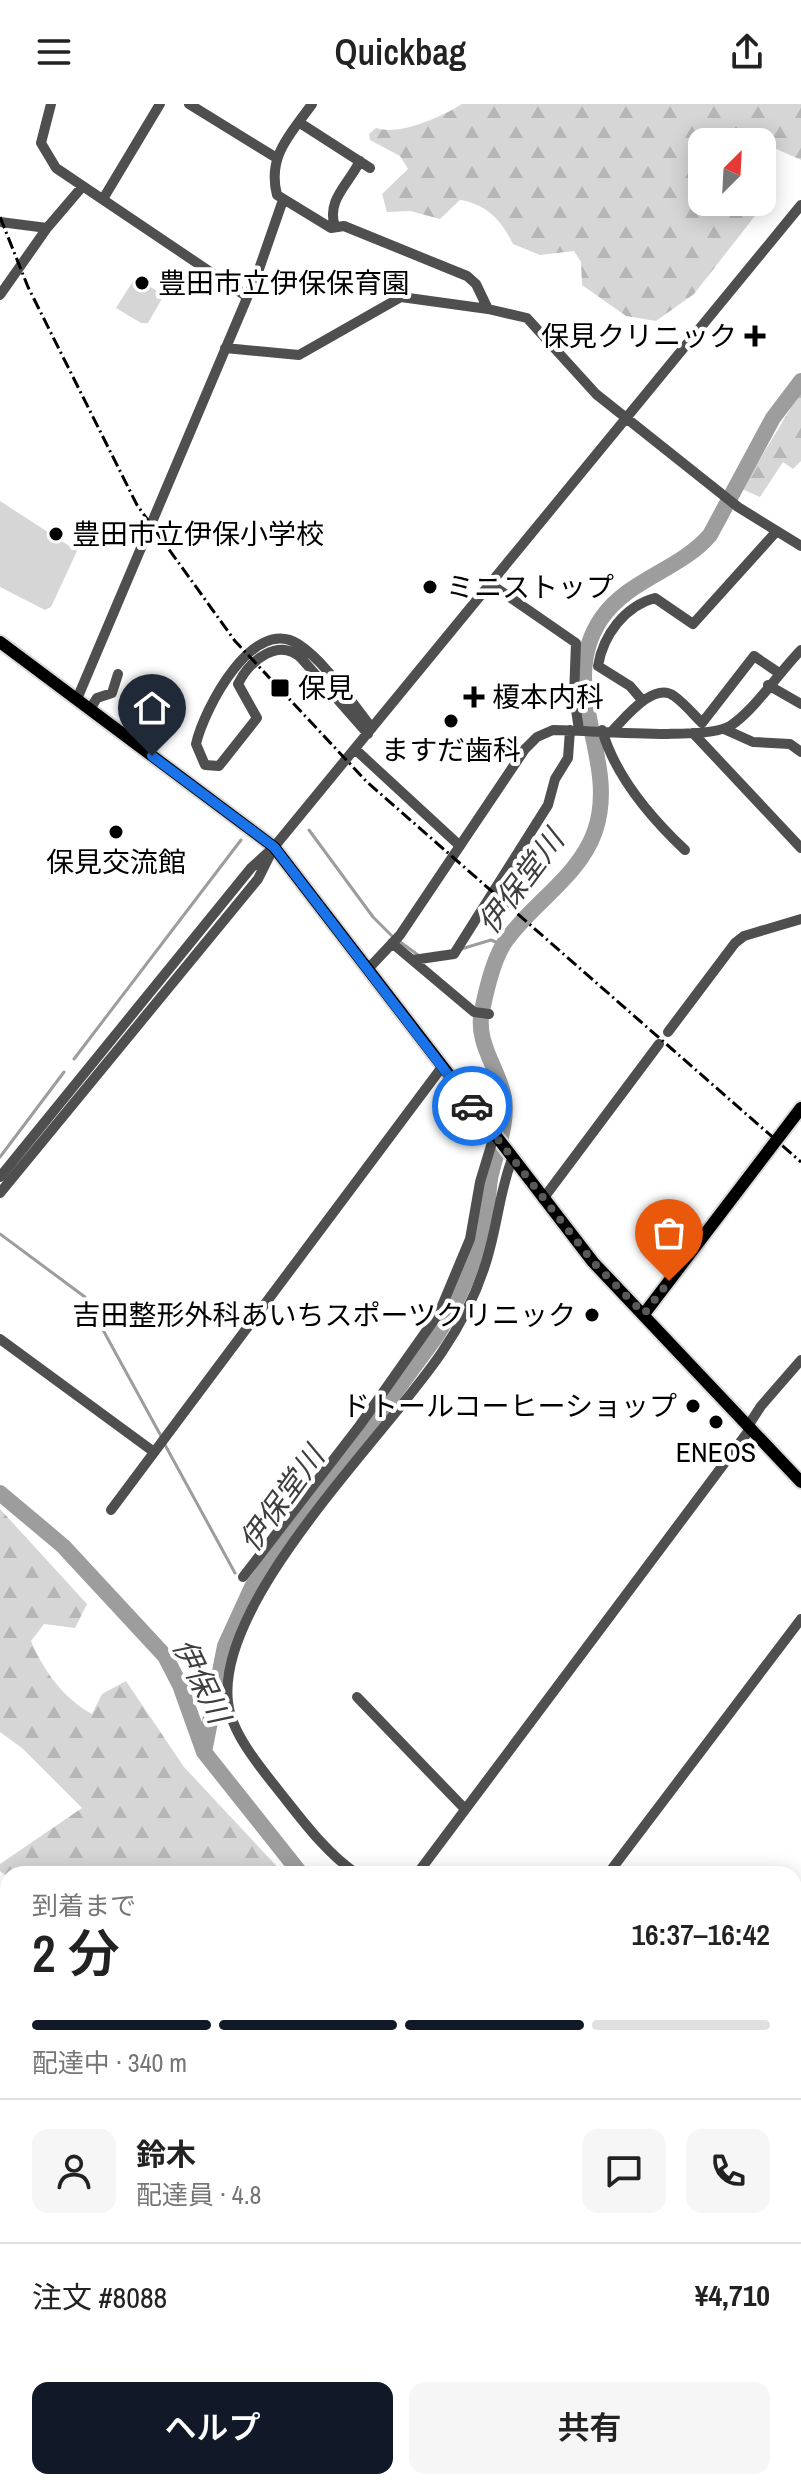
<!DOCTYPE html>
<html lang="ja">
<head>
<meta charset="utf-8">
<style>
  :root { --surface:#fff; --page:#f6f6f6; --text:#222; --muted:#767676; --line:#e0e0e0; --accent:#111827 }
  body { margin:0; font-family:"Archivo Narrow","Noto Sans JP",sans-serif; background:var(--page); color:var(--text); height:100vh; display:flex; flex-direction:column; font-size:30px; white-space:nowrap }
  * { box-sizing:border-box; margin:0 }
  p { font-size:26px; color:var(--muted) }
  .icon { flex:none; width:44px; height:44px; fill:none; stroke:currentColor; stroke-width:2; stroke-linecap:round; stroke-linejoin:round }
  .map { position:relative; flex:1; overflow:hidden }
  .drawer { position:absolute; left:0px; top:1762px; width:802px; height:624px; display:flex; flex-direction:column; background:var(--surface); border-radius:24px 24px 0 0; box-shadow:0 4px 20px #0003 }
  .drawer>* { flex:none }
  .needle { width:52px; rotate:24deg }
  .fabs { position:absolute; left:688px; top:24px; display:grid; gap:16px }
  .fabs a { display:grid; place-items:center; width:88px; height:88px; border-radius:16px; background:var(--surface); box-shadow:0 4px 20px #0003; font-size:40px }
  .pin { position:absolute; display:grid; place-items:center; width:68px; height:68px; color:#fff; margin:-82px -34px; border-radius:50% 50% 50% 0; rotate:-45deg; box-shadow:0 0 8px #0007 }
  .pin .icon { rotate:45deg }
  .courier { position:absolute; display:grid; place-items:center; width:80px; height:80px; margin:-40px; border:6px solid #1a73e8; border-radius:50%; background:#fff; color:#222; box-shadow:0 2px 10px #0007 }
  .overview em { font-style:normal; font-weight:600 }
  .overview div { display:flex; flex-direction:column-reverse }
  .overview { display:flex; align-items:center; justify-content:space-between; height:136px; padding:0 32px }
  h1 { font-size:52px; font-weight:600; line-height:60px }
  .bar { display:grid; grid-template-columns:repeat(4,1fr); gap:12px 8px; align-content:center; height:96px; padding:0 32px }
  .bar i { height:10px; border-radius:6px; background:var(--line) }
  .bar .active { background:var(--accent) }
  .bar p { grid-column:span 4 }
  .line { display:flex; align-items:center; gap:20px; padding:0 32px; border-top:2px solid var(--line) }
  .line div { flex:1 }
  .round { display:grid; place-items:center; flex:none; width:84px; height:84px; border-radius:16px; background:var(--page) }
  .button { display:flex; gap:16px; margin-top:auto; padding:16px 32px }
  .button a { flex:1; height:92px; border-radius:16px; background:var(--accent); color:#fff; font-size:32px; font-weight:600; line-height:92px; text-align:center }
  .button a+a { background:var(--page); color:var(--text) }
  header { display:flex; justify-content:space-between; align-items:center; height:104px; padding:0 32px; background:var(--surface); font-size:36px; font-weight:600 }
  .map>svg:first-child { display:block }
  .forest { fill:url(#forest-firs) }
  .green { fill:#d6d6d6 }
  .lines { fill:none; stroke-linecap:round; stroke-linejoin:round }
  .stream { stroke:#9d9d9d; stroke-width:3 }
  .river { stroke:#9d9d9d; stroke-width:16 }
  .major-casing { stroke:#dbdbdb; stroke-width:16 }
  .minor { stroke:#4f4f4f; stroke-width:10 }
  .major { stroke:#000; stroke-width:12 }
  .rail { stroke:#000; stroke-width:3; stroke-dasharray:12 4 2 4; stroke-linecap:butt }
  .done { stroke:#595959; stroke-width:8; stroke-dasharray:0 14.4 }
  .route { stroke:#1a73e8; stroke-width:10 }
  .poi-dot { fill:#000; stroke:#fff; stroke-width:3 }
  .labels { text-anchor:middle; stroke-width:8; stroke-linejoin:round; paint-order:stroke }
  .poi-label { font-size:28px; fill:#000; stroke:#fff; text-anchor:start }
  .water-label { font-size:30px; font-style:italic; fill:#3e3e3e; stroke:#fff }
</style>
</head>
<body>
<header><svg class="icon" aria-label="menu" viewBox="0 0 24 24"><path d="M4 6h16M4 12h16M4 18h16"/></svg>Quickbag<svg class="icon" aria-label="share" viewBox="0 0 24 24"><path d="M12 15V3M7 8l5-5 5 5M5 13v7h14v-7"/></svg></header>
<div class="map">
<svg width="801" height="2386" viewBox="0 0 801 2386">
  <defs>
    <pattern id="forest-firs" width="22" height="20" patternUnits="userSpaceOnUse" patternTransform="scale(2)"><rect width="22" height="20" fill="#d6d6d6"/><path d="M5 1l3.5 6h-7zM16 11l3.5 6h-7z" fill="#b6b6b6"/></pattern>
  </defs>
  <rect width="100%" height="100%" fill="#fff"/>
  <path class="forest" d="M462,0h339v56l-29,-13 -10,16v-21h-60v60h45l11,10 -64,82 -38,27 -30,-5 -44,-31 -1,-23 -7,-11 -34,4 -27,-11c-11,-23 -26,-40 -53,-44l-20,19 -30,-8 -23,1 -5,-18 26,-25 -8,-13 -30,-16 -1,-6 7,-6c24,8 65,-11 86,-24z
    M801,287v70l-8,8 -10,-7 -23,35 -18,-8z
    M0,1405l87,95 -12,24 -31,-4 -13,17c12,29 33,58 61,73l10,-20 24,-13 58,86 100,107h-276v3l-8,-6v-7l82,-56 -60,-60 -22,-16z
    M794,2179l7,5v202h-64l3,-8h54z"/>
  <path class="green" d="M135,174l29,17 -16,28h-7l-25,-15z
    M0,397l77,50 -26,56 -6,3 -45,-23z
    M500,2378h158l-1,8h-156z"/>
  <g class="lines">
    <path class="stream" d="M309,726l64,87 20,20
      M399,837l19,14
      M461,845l30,-9 12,5
      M74,955l167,-219
      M0,1053l64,-85
      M0,1130l85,63 76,139
      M164,1339l71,130"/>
    <path class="river" d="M0,1389l63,53 102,110 15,29 24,67 97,122
      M204,1648l21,-106 27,-59 183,-249c26,-40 43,-81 52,-128 2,-12 1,-24 4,-36 6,-25 17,-50 13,-77 -6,-29 -29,-55 -22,-86 4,-20 11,-52 23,-69 27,-39 74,-65 90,-111 25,-73 -40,-143 6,-212 27,-40 79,-49 109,-84l63,-117 28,-37
      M794,2164l7,5"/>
    <defs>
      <path id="major" d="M0,538l274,205 319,415 208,220
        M644,1210l157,-206"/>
    </defs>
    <use href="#major" class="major-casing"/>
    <path class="minor" d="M51,0l-10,39 15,25 190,128
      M189,0l86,53
      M312,0c-22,31 -45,52 -35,91l54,33 13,-2 123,50 9,8 12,25
      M300,19l70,45
      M103,95l57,-95
      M0,118l47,6
      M335,123c-9,-27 13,-42 25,-66
      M0,191l47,-67 35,-41
      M225,244l74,7 102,-58 87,12 39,9 69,76 142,113 63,39
      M492,481l84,58 -2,53 5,34
      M768,581l33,19
      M77,595l181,-427 25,-72
      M642,596l-12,-14 -32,-20c5,-31 27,-60 57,-68l38,26 82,-91
      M90,605l7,-11 15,-5 6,-19
      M724,625l29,13 37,2 11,8
      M602,626c13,45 49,88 83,120
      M613,626c12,-12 41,-49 61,-34 10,7 19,18 28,27l52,-67 25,17
      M693,629l108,115
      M368,630l-67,-76c-22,-21 -51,2 -63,26l19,34 -38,48 -14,-1 -9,-21c8,-35 57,-129 102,-100 27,17 54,59 74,84
      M356,646l104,96
      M392,839l82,69 15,2
      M413,856l41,-6 94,-149 7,-26 13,-21 2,-28
      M368,865l32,-34 125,-186 12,-12 16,-7c35,0 152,11 177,-4 24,-15 50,-55 71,-76
      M668,928l67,-89 9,-7 57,-17
      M0,1073l251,-309 23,-21 527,-642
      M0,1089l258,-314 13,-26
      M543,1095l116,-155
      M0,1235l154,113
      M748,1322l13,-20 40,-46
      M111,1406l331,-443
      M243,1473l117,-152 79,-112 31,-74 10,-57 14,-46
      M357,1593l108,112
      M357,1770c-31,-21 -55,-54 -78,-83 -19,-24 -48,-58 -51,-89 -12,-103 158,-266 214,-350 21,-31 39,-68 48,-104 8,-30 11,-60 22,-89
      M417,1770l333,-445
      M608,1770l193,-255
      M794,1801l7,-7
      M0,1809l8,7
      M0,1850l8,-10
      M0,1952l8,7
      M0,2033l8,7
      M0,2107l8,7
      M794,2122l7,7
      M0,2132l8,-9
      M0,2195l8,7
      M0,2242l8,-9
      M0,2355l8,-9
      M38,2378l10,8
      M485,2378v8"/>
    <use href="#major" class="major"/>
    <path class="rail" d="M0,113l28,70 109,218 98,136 132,141 434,380"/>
  </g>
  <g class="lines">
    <path class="done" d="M472,1002l121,156 51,52 25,-33"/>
    <path class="route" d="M152,652l122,91 198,259"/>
  </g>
  <g class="poi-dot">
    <circle cx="142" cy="179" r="8"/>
    <path d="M751 220h8v8h8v8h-8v8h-8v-8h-8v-8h8z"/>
    <circle cx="56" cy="430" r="8"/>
    <circle cx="430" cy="483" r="8"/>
    <rect x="270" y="574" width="20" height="20" rx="4"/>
    <path d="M470 581h8v8h8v8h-8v8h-8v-8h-8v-8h8z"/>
    <circle cx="451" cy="617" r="8"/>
    <circle cx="116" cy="728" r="8"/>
    <circle cx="592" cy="1211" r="8"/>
    <circle cx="693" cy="1302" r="8"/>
    <circle cx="716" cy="1318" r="8"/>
  </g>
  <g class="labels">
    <g class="poi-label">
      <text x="158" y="189">豊田市立伊保保育園</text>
      <text x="737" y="242" text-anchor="end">保見クリニック</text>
      <text x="72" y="440">豊田市立伊保小学校</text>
      <text x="446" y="493">ミニストップ</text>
      <text x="298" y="594">保見</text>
      <text x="492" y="603">榎本内科</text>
      <text x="451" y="656" text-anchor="middle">ますだ歯科</text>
      <text x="116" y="768" text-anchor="middle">保見交流館</text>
      <text x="576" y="1221" text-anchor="end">吉田整形外科あいちスポーツクリニック</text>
      <text x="677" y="1312" text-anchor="end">ドトールコーヒーショップ</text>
      <text x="716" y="1358" text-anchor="middle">ENEOS</text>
    </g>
    <g class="water-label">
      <text transform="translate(521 778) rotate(-53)" y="10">伊保堂川</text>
      <text transform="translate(282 1395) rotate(-54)" y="10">伊保堂川</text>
      <text transform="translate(201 1577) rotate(64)" y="10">伊保川</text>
    </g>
  </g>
</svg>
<div class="fabs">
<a><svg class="needle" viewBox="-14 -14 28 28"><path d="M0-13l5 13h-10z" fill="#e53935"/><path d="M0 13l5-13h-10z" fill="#767676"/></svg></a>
</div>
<div class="pin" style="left:669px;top:1177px;background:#ea580c"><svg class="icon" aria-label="bag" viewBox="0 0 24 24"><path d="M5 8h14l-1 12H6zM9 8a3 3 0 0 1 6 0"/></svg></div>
<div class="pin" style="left:152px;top:652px;background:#1f2937"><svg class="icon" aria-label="home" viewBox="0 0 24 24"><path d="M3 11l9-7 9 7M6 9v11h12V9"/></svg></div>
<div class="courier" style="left:472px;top:1002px"><svg class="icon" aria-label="car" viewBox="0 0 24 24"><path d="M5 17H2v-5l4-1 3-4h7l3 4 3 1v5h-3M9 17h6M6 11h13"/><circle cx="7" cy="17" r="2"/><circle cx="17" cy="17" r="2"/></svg></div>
<section class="drawer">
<div class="overview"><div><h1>2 分</h1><p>到着まで</p></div><em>16:37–16:42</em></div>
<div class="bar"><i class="active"></i><i class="active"></i><i class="active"></i><i></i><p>配達中 · 340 m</p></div>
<div class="line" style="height:144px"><a class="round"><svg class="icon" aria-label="person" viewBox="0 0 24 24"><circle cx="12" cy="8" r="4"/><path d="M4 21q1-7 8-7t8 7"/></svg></a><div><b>鈴木</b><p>配達員 · 4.8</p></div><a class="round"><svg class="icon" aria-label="chat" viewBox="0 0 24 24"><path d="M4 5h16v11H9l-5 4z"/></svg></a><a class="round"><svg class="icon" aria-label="phone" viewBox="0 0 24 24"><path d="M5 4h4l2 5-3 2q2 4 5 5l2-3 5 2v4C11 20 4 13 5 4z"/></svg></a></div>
<div class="line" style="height:104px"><div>注文 #8088</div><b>¥4,710</b></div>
<div class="button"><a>ヘルプ</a><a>共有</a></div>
</section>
</div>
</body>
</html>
